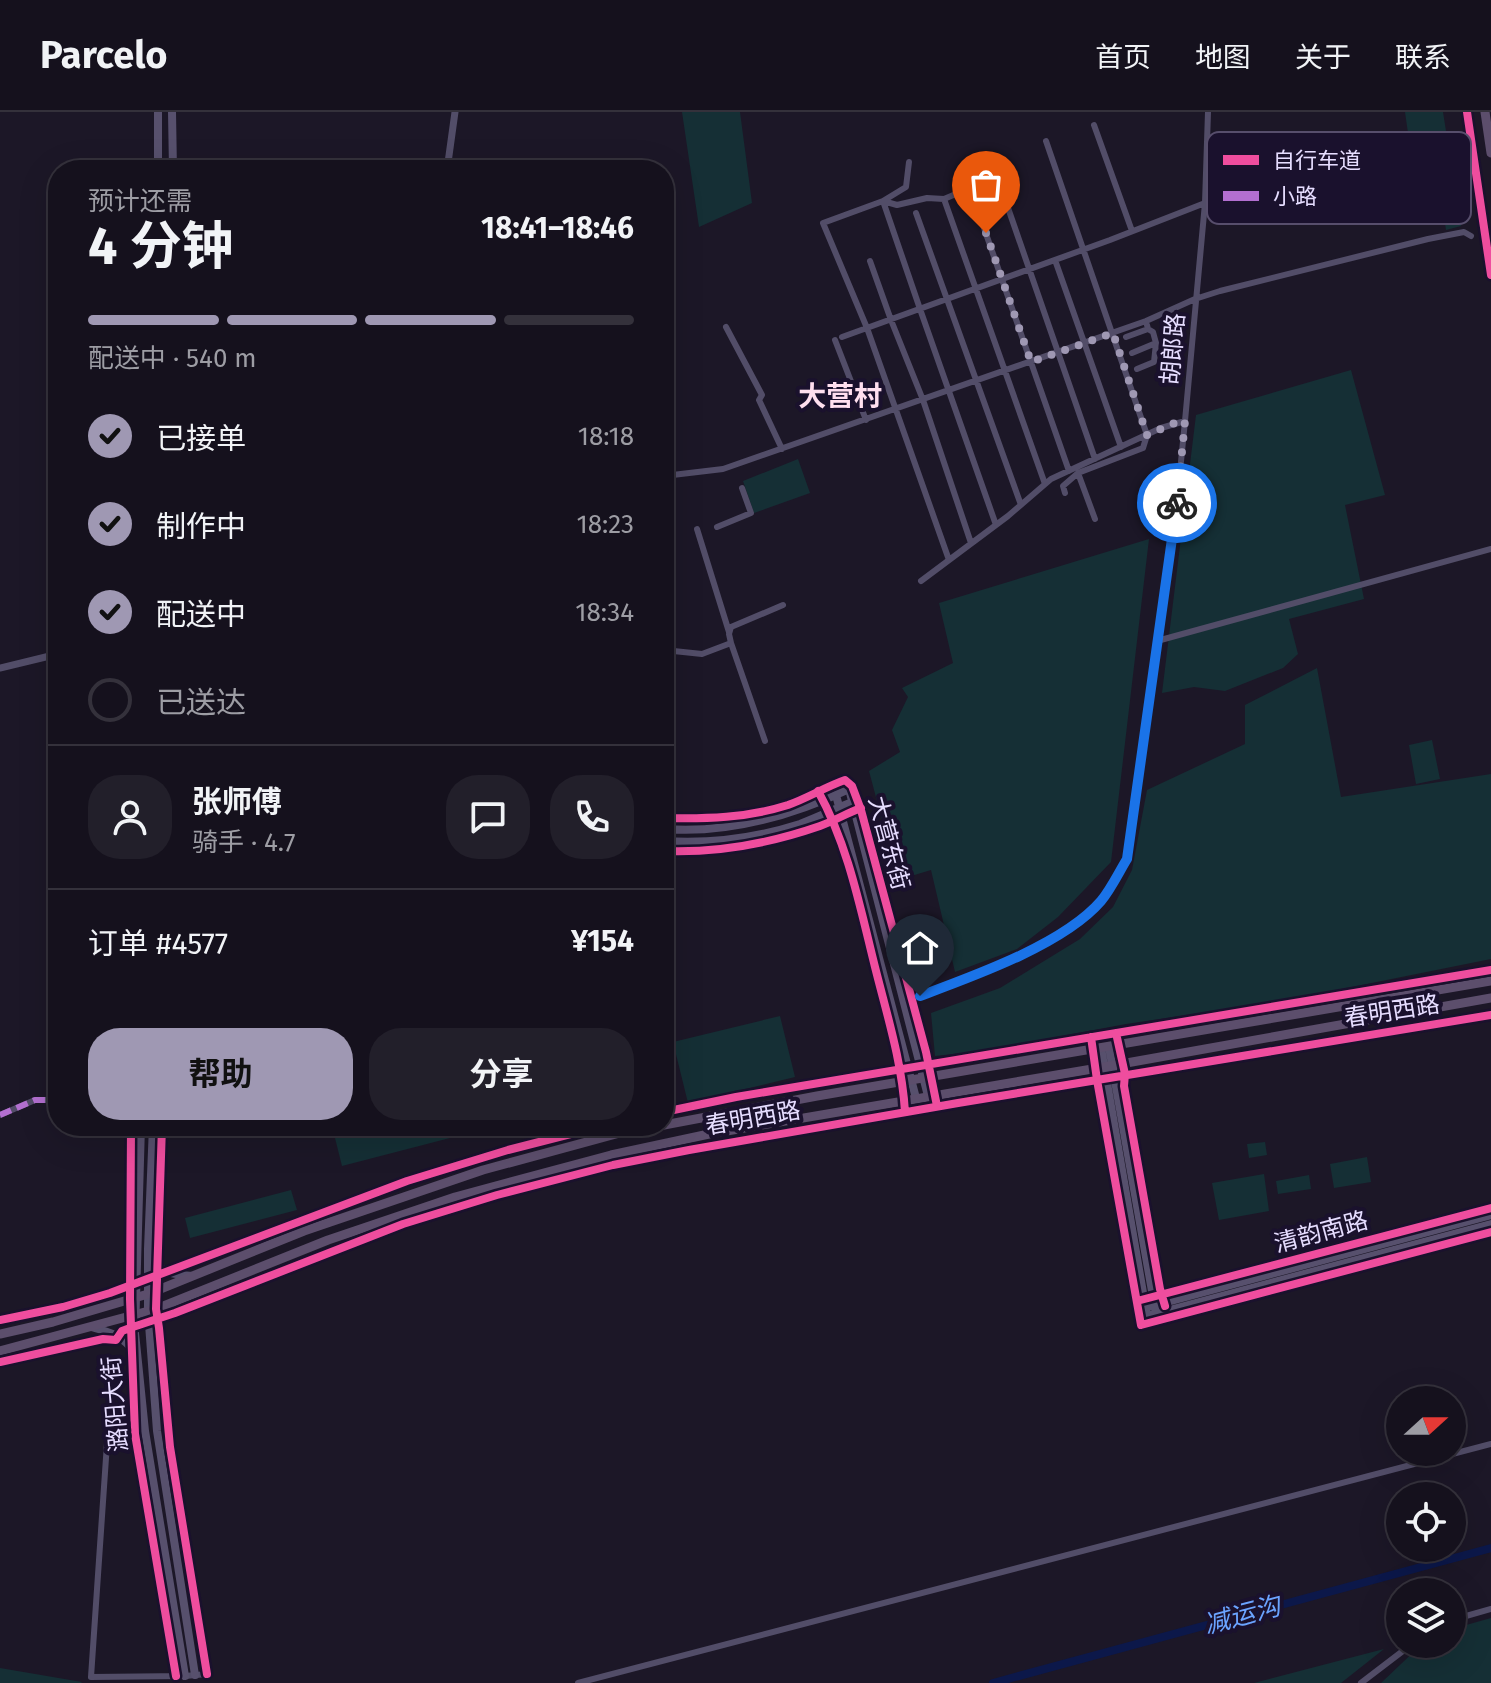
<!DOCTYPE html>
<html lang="zh">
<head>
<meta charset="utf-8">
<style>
  :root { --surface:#15111d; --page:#221f2a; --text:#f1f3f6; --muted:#9d9da4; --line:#34313b; --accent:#9f98b3 }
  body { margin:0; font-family:"Fira Sans","Noto Sans SC",sans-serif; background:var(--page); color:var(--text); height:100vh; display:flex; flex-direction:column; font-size:30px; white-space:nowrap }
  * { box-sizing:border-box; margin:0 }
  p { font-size:26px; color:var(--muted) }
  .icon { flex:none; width:44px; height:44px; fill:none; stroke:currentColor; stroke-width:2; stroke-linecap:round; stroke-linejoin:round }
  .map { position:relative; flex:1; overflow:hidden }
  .sheet { position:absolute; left:48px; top:48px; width:626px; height:976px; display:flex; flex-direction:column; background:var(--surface); border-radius:32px; box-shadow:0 8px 32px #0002,0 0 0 2px var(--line) }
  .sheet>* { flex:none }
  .needle { width:52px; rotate:69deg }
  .buttons { position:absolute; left:1386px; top:1274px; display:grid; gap:16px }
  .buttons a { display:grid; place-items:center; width:80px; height:80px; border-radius:50%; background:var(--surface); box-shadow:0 8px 32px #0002,0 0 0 2px var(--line); font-size:40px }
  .pin { position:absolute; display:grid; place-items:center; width:68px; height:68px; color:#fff; margin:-82px -34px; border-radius:50% 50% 50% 0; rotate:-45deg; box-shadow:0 0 8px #0007 }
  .pin .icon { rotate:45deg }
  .courier { position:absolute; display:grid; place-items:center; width:80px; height:80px; margin:-40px; border:6px solid #1a73e8; border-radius:50%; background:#fff; color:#222; box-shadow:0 2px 10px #0007 }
  .head em { font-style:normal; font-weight:700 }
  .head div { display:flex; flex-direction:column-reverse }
  .head { display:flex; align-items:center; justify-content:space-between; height:136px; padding:0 40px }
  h1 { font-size:52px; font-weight:700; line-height:60px }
  .bar { display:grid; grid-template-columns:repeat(4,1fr); gap:12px 8px; align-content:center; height:96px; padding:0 40px }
  .bar i { height:10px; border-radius:6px; background:var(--line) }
  .bar .on { background:var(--accent) }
  .bar p { grid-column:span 4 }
  .line { display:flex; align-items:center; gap:20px; padding:0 40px; border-top:2px solid var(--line) }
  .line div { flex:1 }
  .round { display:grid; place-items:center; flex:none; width:84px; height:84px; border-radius:32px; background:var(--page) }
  ol { padding:0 40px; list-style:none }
  li { display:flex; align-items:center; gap:24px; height:88px }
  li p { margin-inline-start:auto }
  li .icon { padding:8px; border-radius:50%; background:var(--accent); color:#111; stroke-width:4 }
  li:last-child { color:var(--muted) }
  li i { width:44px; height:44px; border:4px solid var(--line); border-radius:50% }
  .button { display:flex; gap:16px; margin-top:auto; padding:16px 40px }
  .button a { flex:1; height:92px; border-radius:32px; background:var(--accent); color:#111; font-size:32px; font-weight:700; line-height:92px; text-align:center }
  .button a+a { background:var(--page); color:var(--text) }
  header { display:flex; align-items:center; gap:48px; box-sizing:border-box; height:112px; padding:0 40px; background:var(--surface); border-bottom:2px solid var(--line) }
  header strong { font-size:38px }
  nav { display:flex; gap:44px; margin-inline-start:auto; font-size:28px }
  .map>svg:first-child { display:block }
  .green { fill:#152f35 }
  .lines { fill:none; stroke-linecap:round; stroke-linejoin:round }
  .canal { stroke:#0c184a; stroke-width:8 }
  .minor { stroke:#524d68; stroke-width:6 }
  .tertiary { stroke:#524d68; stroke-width:7 }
  .secondary { stroke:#57506d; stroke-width:8 }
  .primary { stroke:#5c4e6c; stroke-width:9 }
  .quiet { stroke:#b36fd0; stroke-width:6; stroke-dasharray:12 6; stroke-linecap:butt }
  .cycleway-casing { stroke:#1a112d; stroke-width:13 }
  .cycleway { stroke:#ef4d9e; stroke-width:8 }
  .done { stroke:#9f98b3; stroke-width:8; stroke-dasharray:0 14.4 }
  .route { stroke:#1a73e8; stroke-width:10 }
  .labels { text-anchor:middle; stroke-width:8; stroke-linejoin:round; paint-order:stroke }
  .street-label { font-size:24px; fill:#e6ddff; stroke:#1a112d }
  .water-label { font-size:26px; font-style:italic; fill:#6ba4ff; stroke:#1a112d }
  .quarter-label { font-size:28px; font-weight:bold; fill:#ffdfef; stroke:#1a112d }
  .key { fill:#1a112d; stroke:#574e6c; stroke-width:2 }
  .key-label { font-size:22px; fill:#e6ddff }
</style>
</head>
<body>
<header>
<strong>Parcelo</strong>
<nav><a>首页</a><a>地图</a><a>关于</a><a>联系</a></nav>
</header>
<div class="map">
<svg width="1491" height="1571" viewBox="0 0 1491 1571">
  <rect width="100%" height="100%" fill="#1c1727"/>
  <path class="green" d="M682,0h58l12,91 -53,24z
    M1405,0h38l18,114 -15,4 -13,-91 -23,8z
    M1351,258l34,125 -40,10 19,94 -75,20 9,35 -15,14 -58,23 -31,-4 -32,6 34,-278z
    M798,347l12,34 -56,20 -11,-32z
    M1149,427l-38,323 -53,55 -41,32 -62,23 -24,-102 -33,10 -29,-109 31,-19 -8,-22 16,-33 -6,-9 51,-25 -14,-60z
    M1317,556l24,129 150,-23v185l-204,41 -161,24 -145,27 -46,5 -4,-43 69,-25 80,-49 33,-32 19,-37 15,-80 98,-46v-39z
    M1432,628l8,39 -24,5 -7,-39z
    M780,904l15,61 -107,26 -15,-61z
    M332,1014h115l3,12 -108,28z
    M1265,1030l2,13 -18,3 -2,-14z
    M1367,1045l4,25 -37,6 -4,-24z
    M1264,1062l5,37 -50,9 -7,-37z
    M1309,1063l2,14 -33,5 -2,-13z
    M291,1078l6,20 -107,28 -5,-20z
    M1491,1506v65h-110l41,-39h30v-15z
    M1384,1537l-43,34h-87z
    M0,1556l82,14 -1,1h-81z"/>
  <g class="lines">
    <path class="canal" d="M993,1571l498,-135"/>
    <path class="minor" d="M1094,13l38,106
      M1046,29l101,294 -4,13 -65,25 -15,13 2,7
      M909,50l-3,25 -23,14 -60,22 44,105 82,232
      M970,76l99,283
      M944,87l101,285
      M883,89l14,4 30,-7 17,1 26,-11 28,-9 97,280
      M883,89l37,108 76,216
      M916,101l105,292
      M1055,148l66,187
      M870,149l21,59 32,80 48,143
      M726,215l36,68 -3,5 23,49
      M842,225l268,-97 95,-37
      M1126,225l22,-8 -1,-4
      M835,228l31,80
      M1132,241l24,-10 -3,-11 -5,-3
      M1137,257l17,-7 2,-19
      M1078,361l17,46
      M664,364l59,-7 423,-148 49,-22 25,-8 208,-52 36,-7 7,4
      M717,415l34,-14 -9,-25
      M697,417l32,103
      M921,469l87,-65 43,-37 110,-51 24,-7
      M1157,529l334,-92
      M731,531l34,98
      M664,538l38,4 29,-11 -2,-9 2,-7 52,-22
      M920,884c54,-21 143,-51 181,-95 10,-12 18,-29 26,-42l49,-347 9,-91 20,-218 3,-91
      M0,1003l35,-15h23
      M109,1302l-18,263 94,-1 22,-2
      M1452,1508l39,-11
      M578,1571l913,-239
      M1361,1571l51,-39"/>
    <path class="tertiary" d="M447,58l8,-58
      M0,556l58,-14"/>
    <path class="secondary" d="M172,0l1,58
      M158,58v-58
      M836,683l80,303
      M664,717c64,5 127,-13 185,-40l79,307
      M664,729c46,3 92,-3 136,-17 18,-7 35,-15 52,-22
      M1109,935l46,261
      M1101,936l46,268 344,-92
      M141,1014l-6,207 10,98 40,245
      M153,1014l-5,123v62l9,120 38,244
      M151,1143c9,20 22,19 41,21
      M1145,1196l346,-93
      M91,1215c22,6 31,8 45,27"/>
    <path class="primary" d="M1467,0l24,163
      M1485,0l6,41
      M664,1013l153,-29 674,-115
      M0,1222l53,-12 95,-28 156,-63 179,-61 144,-39 30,-5
      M0,1239l156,-42 172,-69 127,-43 156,-42 98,-21 395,-67 387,-69"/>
    <path class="quiet" d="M0,1003l35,-15h23"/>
    <defs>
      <path id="cycleway" d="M1467,0l24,163
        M818,679c30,54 42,116 57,176 12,48 27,95 30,145
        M664,706c42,1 83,0 124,-13 20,-7 37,-18 57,-25l7,6 9,24 65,242 11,54
        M664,739c52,2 107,-8 156,-25 14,-5 27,-13 41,-18
        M1116,921l9,41 -1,12 36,203 5,17
        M1091,925l6,43 44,245 350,-93
        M664,1000l72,-15 755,-127
        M131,1014l-1,173 5,135 41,242
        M162,1014l-6,183 3,19 11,119 37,227
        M1137,1189l354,-93
        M0,1208l63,-13 47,-14 297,-112 101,-31 94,-24
        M0,1250l103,-23 13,1 6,-9 8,-3 45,-15 228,-89 94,-29 116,-30 76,-15 269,-47 533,-88"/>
    </defs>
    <use href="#cycleway" class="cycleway-casing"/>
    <use href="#cycleway" class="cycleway"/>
  </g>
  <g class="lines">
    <path class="done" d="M986,121l45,129 82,-29 34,102 28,-12 10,-2 -8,82"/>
    <path class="route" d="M920,884c54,-20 144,-52 181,-95 10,-12 18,-29 26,-42l50,-356"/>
  </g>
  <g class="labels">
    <g class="street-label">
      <text transform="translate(1173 237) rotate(-85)" y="8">胡郎路</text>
      <text transform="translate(889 731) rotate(75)" y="8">大营东街</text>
      <text transform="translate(1392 899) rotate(-9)" y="8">春明西路</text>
      <text transform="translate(753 1006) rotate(-10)" y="8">春明西路</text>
      <text transform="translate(1321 1120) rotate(-15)" y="8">清韵南路</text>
      <text transform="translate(115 1292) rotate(-95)" y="8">潞阳大街</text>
    </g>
    <g class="water-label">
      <text transform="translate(1242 1503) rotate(-15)" y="9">减运沟</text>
    </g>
    <g class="quarter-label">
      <text x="840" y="294">大营村</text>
    </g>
  </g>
  <rect x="1207" y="20" width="264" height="92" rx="12" class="key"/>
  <rect x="1223" y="43" width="36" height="10" fill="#ef4d9e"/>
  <rect x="1223" y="79" width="36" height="10" fill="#b36fd0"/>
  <g class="key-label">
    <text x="1273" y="56">自行车道</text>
    <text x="1273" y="92">小路</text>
  </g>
</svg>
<div class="buttons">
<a><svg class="needle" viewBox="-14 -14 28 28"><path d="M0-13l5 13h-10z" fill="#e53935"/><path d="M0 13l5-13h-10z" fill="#9d9da4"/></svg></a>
<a><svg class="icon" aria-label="locate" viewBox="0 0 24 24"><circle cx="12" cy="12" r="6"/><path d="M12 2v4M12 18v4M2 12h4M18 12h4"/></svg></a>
<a><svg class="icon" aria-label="layers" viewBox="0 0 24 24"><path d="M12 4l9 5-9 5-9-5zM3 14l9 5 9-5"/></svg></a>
</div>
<div class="pin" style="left:986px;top:121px;background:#ea580c"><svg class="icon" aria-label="bag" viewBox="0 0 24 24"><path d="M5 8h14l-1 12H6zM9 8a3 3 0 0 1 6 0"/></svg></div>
<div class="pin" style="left:920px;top:884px;background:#1f2937"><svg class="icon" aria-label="home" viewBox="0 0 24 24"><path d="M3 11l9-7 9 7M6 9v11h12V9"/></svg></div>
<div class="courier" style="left:1177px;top:391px"><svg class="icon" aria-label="bike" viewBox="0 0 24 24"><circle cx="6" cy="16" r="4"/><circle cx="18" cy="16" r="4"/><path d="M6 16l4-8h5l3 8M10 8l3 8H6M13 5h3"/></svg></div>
<section class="sheet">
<div class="head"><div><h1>4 分钟</h1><p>预计还需</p></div><em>18:41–18:46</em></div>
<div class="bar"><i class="on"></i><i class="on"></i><i class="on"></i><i></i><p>配送中 · 540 m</p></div>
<ol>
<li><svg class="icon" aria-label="check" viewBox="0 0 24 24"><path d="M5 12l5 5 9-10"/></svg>已接单<p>18:18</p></li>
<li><svg class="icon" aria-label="check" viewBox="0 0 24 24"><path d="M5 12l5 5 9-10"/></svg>制作中<p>18:23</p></li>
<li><svg class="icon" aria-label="check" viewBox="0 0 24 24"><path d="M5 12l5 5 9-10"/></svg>配送中<p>18:34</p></li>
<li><i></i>已送达</li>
</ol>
<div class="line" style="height:144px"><a class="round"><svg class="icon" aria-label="person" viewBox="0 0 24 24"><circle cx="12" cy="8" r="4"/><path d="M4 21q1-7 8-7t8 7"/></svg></a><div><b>张师傅</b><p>骑手 · 4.7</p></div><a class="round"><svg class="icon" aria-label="chat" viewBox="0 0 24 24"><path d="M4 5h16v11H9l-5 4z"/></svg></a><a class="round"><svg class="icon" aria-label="phone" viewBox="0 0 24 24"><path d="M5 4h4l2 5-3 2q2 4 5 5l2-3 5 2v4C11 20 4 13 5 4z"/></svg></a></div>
<div class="line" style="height:104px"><div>订单 #4577</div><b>¥154</b></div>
<div class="button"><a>帮助</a><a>分享</a></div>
</section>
</div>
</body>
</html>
